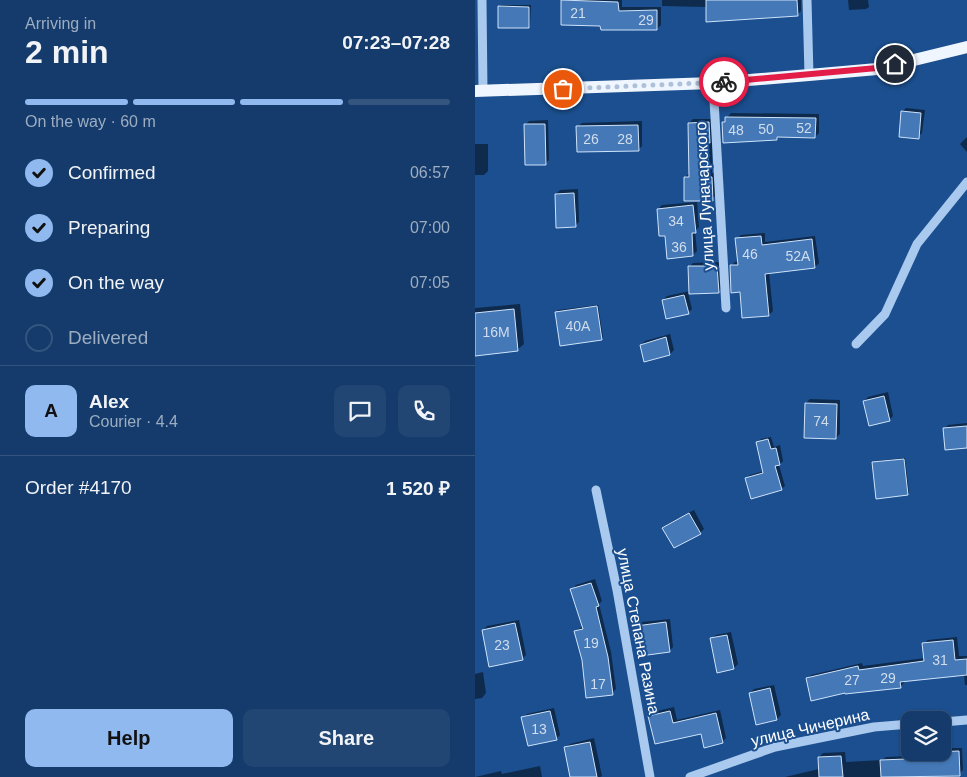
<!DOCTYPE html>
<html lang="en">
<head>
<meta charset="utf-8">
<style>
  :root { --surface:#143b6b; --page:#214673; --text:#f1f3f6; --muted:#9dadc1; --line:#33557e; --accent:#90b9f0 }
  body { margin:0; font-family:Helvetica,sans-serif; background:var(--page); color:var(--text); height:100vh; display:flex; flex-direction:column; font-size:19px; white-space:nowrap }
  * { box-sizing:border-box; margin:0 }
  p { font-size:16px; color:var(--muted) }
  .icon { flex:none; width:28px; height:28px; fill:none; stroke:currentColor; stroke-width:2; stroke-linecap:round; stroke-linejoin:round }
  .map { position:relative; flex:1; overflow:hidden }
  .side { display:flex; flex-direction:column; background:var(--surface); width:475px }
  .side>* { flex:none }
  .buttons { position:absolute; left:426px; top:711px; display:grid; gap:10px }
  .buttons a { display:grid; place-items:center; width:50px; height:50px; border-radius:10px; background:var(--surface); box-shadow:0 1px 4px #0004,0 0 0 1px var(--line); font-size:25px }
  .pin { position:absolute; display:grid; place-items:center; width:42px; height:42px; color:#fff; margin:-21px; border:2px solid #fff; border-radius:50%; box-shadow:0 1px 5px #0007 }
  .courier { position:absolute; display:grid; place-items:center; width:50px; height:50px; margin:-25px; border:4px solid #e11d48; border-radius:50%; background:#fff; color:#222; box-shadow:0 1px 6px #0007 }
  .summary em { font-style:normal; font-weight:800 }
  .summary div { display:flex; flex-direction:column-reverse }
  .summary { display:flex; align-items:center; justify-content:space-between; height:85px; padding:0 25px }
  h1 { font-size:32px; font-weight:800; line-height:38px }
  .bar { display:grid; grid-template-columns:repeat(4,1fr); gap:8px 5px; align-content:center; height:60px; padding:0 25px }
  .bar i { height:6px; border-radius:4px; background:var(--line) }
  .bar .selected { background:var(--accent) }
  .bar p { grid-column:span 4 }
  .line { display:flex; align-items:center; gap:12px; padding:0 25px; border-top:1px solid var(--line) }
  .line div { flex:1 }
  .round { display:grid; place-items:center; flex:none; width:52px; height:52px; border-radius:10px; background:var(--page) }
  ol { padding:0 25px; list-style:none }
  li { display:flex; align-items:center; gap:15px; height:55px }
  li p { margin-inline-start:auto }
  li .icon { padding:5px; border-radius:50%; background:var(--accent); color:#111; stroke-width:4 }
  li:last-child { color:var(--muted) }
  li i { width:28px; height:28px; border:2px solid var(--line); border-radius:50% }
  .action { display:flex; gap:10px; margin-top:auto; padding:10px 25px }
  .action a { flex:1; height:58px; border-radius:10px; background:var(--accent); color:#111; font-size:20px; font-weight:800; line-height:58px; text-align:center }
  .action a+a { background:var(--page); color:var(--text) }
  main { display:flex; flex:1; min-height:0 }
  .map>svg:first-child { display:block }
  .shadow { fill:#0007 }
  .building { fill:#4478b7; stroke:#cfe3fa }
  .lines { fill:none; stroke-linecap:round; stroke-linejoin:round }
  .minor { stroke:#a9c9ee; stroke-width:9 }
  .major { stroke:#f0f6ff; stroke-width:12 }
  .done { stroke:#afc1d8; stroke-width:5; stroke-dasharray:0 9 }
  .route { stroke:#e11d48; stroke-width:6 }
  .labels { text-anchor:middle; stroke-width:4; stroke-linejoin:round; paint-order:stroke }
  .number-label { font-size:14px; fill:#d0dded }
  .street-label { font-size:16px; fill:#fff; stroke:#1b4f8f }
</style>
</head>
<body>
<main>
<section class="side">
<div class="summary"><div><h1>2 min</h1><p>Arriving in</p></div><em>07:23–07:28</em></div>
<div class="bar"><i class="selected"></i><i class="selected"></i><i class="selected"></i><i></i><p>On the way · 60 m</p></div>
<ol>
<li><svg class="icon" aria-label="check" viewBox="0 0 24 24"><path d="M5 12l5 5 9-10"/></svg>Confirmed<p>06:57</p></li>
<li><svg class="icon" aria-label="check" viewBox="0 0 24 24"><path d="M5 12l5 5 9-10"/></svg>Preparing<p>07:00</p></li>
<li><svg class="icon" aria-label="check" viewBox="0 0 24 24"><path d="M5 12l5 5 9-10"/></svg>On the way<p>07:05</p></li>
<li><i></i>Delivered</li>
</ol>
<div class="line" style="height:90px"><b class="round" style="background:var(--accent);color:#111">A</b><div><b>Alex</b><p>Courier · 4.4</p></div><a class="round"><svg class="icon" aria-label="chat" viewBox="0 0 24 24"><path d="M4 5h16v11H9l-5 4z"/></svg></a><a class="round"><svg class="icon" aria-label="phone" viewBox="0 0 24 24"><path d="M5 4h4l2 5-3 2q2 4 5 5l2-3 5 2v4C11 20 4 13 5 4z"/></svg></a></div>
<div class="line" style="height:65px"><div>Order #4170</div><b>1 520 ₽</b></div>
<div class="action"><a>Help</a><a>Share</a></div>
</section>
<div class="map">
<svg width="492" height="777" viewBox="0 0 492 777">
  <rect width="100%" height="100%" fill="#1b4f8f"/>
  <path class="shadow" d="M87,0h60v7h39v18l-4,4 -55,-4 -40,-1z
    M187,0h139v11l-4,4 -90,-8 -45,-1z
    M373,0h20l1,7 -3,2 -17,1z
    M26,5h30l-1,20 -1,2 -30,-20z
    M431,108l19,2 -3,23 -4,4 -16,-25z
    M256,113l88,1v19l-4,4 -35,-1 -4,3 -53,-16z
    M218,119h20l-1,54h4v22l-4,4 -27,-22 5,-4 -1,-50z
    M73,120l1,40 -4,4 -20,-39 4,-4z
    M167,121v25l-4,4 -60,-23 4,-4z
    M492,137v15l-7,-8z
    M0,144h13v27l-4,4h-9z
    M103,189l1,33 -4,4 -19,-32 4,-4z
    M222,202l2,25 -4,4 2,20 -4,4 -27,-21 -8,-25 4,-4z
    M290,233v9l50,-6 4,27 -4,4 -46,5 4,39 -4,4 -28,-24 -10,-25 4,-4 4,-1 -2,-22 4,-4z
    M246,262l1,26 -4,4 -30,1 4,16 -4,4 -25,-13 4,-4 23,-5 -1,-24 4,-4z
    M45,304l4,40 -7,6 -42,4v-46z
    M123,305l5,32 -2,2 -45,-27 2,-2z
    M195,334l4,16 -4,4 -25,7 -4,-16 4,-4z
    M413,392l5,24 -4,4 -25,-19 4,-4z
    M335,399l30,1v34l-4,4 -30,-35z
    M492,423v24l-23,-18 4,-4z
    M296,437l3,10 6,-2 3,16 -4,4 6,21 -4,3 -34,-11 3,-3 14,-4 -7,-28 4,-4z
    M430,458l4,34 -1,2 -34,-31 2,-2z
    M219,510l10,19 -4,4 -36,-5 4,-4z
    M120,579l7,22 -3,3 12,48 5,37 -4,4 -29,-33 -7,-29 7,-5 -11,-36 4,-5z
    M195,619l3,28 -4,4 -31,-25 4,-4z
    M44,620l7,35 -4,4 -39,-29 4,-4z
    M256,632l7,32 -4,4 -23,-29 5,-4z
    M482,637l2,19h8v29h-2l-1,-11 -60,6v3l-4,4 -93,-8 4,-4 51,-12 1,3 62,-8 -2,-14 5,-4z
    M8,672l3,21 -4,5 -7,1v-25z
    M299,685l7,30 -4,4 -27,-26 4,-4z
    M199,707l3,13 43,-10 6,28 -4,4 -20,-10 -53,-16 4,-4z
    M79,708l6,27 -4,4 -33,-21 4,-4z
    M119,738l8,38 -2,1h-28l-7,-29 5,-4z
    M468,748h19l1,22 -4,4 -45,3h-129l34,-8v-12l4,-4 22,-1 1,10 36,-2 4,-3 48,-2 9,-3z
    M65,766l2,11h-67l26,-6 1,3z"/>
  <path class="building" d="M86,0l57,2 1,9 38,-1v20h-56l-1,-4 -39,-1z
    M231,0h91l1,16 -92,6z
    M23,6l31,1v21h-31z
    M426,111l20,2 -2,26 -20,-2z
    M250,117l91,1 -1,20 -38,-1v3l-54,3 -1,-21h3z
    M234,122l1,21h-2l1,34h3l1,24h-29v-24h5l-1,-54z
    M49,124h21l1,41h-21z
    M163,125l1,26 -62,1 -1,-26z
    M99,193l2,34 -20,1 -1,-34z
    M218,205l3,28h-4l1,23 -26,3 -2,-23h-6l-2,-27z
    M286,236l1,9 50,-6 3,29 -50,6 4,42 -27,2 -2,-26 -9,1 -1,-28h8l-3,-27z
    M213,266h29l2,27 -30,1z
    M209,295l5,19 -23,5 -4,-19z
    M122,306l5,34 -42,6 -5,-34z
    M39,309l4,42 -43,5v-43z
    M191,337l4,18 -26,7 -4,-17z
    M409,396l6,25 -21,5 -6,-25z
    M330,403l32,1 -1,35 -32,-1z
    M492,426v22l-22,2 -2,-22z
    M293,439l3,10 5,-1 4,17 -5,1 7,24 -31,9 -6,-21 18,-5 -7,-31z
    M429,459l4,36 -32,4 -4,-37z
    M214,513l12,21 -27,14 -12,-20z
    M116,583l8,23 -3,1 12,50 5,38 -27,3 -4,-38 -8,-29 9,-2 -13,-40z
    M191,622l4,30 -30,4 -4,-30z
    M40,623l8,37 -34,7 -7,-37z
    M252,635l7,34 -17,4 -7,-35z
    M478,640l2,20 12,-1v16l-67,7 1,6 -56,6v-1l-34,8 -5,-23 52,-12 1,4 65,-9 -2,-18z
    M295,688l7,32 -21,5 -7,-32z
    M75,711l7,29 -29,6 -7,-29z
    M195,711l3,12 43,-10 7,30 -19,5 -3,-14 -46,10 -7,-28z
    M115,742l7,35h-27l-6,-30z
    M484,751l1,25 -79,1 -1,-17 53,-2v-6z
    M366,756l2,21h-24l-1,-20z"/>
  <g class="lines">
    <path class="minor" d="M7,0l1,91
      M332,0l2,75
      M238,83l13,225
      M381,344l29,-30 32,-70 50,-62
      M121,490l21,100 33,187
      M468,722l24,-2
      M215,777l85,-30 99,-20 36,-3"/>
    <path class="major" d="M0,91l238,-8 96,-8 68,-6 90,-22"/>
  </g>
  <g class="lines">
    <path class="done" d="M88,89l161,-7"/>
    <path class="route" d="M249,82l153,-14 18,-4"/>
  </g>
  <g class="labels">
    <g class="number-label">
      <text x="103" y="18">21</text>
      <text x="171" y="25">29</text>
      <text x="329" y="133">52</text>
      <text x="291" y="134">50</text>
      <text x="261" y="135">48</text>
      <text x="116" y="144">26</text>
      <text x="150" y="144">28</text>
      <text x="201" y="226">34</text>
      <text x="204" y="252">36</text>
      <text x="275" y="259">46</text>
      <text x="323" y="261">52А</text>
      <text x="103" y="331">40А</text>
      <text x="21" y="337">16М</text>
      <text x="346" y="426">74</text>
      <text x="116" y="648">19</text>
      <text x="27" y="650">23</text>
      <text x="465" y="665">31</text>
      <text x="413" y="683">29</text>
      <text x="377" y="685">27</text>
      <text x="123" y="689">17</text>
      <text x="64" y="734">13</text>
    </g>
    <g class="street-label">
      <text transform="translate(229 196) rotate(-93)" y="6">улица Луначарского</text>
      <text transform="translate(164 631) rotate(79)" y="6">улица Степана Разина</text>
      <text transform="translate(335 727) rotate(-13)" y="6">улица Чичерина</text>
    </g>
  </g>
</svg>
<div class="buttons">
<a><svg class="icon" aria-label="layers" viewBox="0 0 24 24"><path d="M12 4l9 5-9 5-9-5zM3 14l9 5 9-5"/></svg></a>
</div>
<div class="pin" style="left:88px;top:89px;background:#ea580c"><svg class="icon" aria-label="bag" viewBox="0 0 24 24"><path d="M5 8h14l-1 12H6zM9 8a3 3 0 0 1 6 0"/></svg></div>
<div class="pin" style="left:420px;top:64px;background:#1f2937"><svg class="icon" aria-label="home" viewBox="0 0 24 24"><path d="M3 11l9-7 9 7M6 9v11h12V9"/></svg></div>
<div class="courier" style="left:249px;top:82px"><svg class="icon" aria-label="bike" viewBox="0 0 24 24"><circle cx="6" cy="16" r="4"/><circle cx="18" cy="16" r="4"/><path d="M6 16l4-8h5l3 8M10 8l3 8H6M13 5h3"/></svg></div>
</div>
</main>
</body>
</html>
